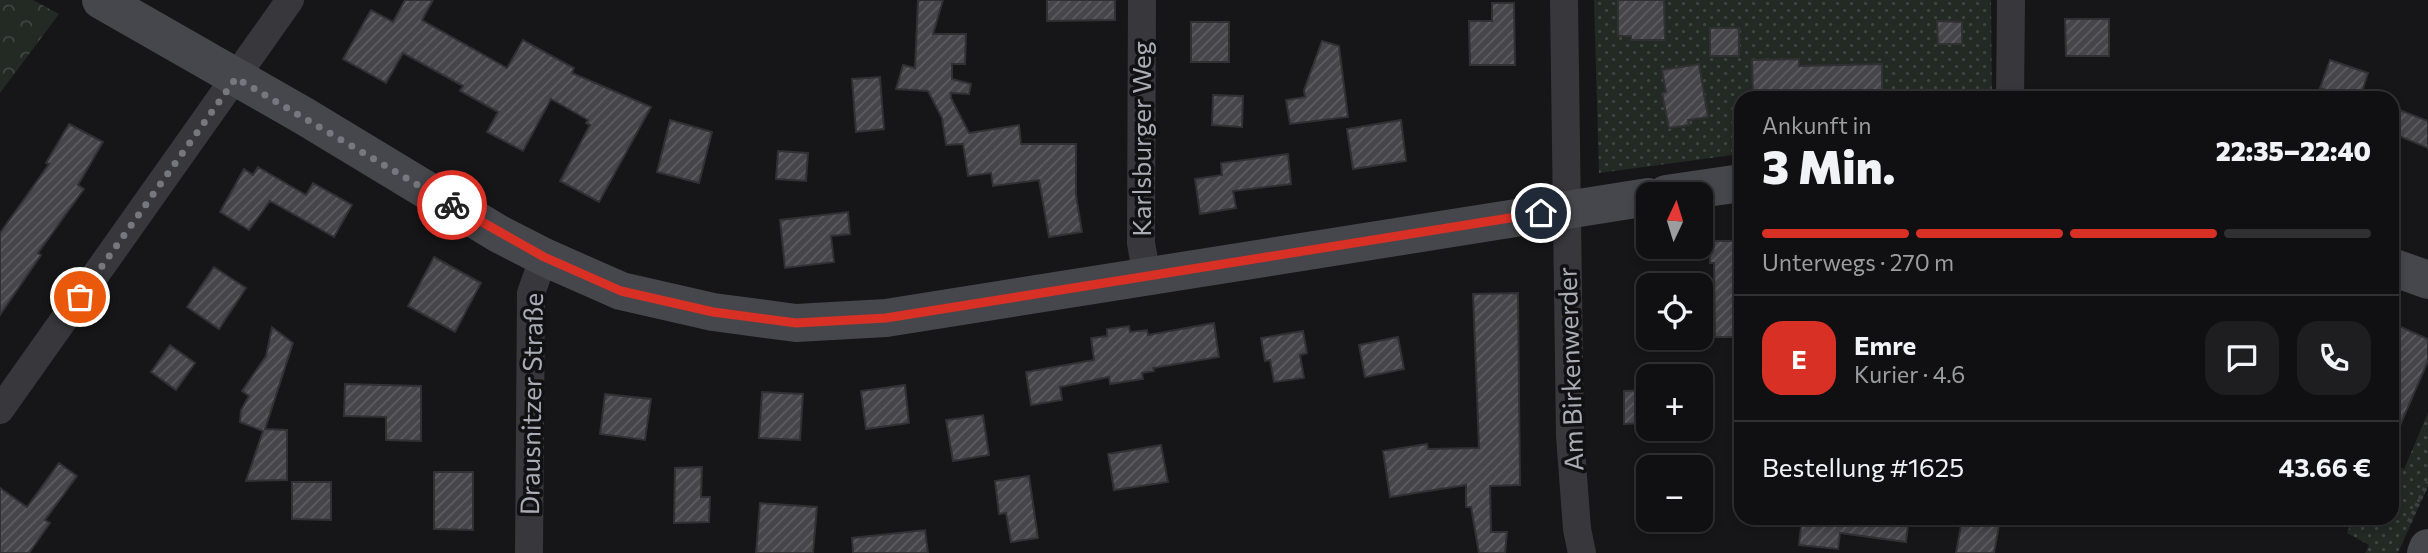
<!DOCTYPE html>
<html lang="de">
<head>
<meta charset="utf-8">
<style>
  :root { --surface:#101012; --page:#1e1e20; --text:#f1f3f6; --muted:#9c9d9f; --line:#303032; --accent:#d93025 }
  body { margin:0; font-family:Commissioner,sans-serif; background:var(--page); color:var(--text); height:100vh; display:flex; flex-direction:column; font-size:26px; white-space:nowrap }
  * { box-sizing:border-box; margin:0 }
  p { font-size:23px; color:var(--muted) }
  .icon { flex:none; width:38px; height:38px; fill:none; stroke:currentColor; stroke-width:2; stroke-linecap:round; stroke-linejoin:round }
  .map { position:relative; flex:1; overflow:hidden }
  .side { position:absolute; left:1734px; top:91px; width:665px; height:434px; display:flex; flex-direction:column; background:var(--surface); border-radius:21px; box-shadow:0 4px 10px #0003,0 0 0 2px var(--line) }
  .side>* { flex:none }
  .needle { width:46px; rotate:4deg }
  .controls { position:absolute; left:1636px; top:182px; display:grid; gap:14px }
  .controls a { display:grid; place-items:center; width:77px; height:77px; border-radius:14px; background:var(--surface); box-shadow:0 4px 10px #0003,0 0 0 2px var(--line); font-size:35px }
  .pin { position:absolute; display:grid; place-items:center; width:60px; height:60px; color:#fff; margin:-30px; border:4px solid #fff; border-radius:50%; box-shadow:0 2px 7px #0007 }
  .courier { position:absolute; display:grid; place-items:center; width:70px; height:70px; margin:-35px; border:5px solid #d93025; border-radius:50%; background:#fff; color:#222; box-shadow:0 2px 9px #0007 }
  .summary em { font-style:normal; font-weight:800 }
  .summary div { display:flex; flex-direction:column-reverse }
  .summary { display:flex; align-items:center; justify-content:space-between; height:119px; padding:0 28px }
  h1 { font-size:46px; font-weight:800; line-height:52px }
  .bar { display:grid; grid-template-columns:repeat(4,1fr); gap:10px 7px; align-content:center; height:84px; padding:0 28px }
  .bar i { height:9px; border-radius:5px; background:var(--line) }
  .bar .selected { background:var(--accent) }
  .bar p { grid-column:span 4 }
  .line { display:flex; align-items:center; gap:18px; padding:0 28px; border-top:2px solid var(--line) }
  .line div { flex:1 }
  .round { display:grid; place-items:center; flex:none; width:74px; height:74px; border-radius:21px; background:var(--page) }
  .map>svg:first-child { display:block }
  .grass { fill:url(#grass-dots) }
  .forest { fill:url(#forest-crowns) }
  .building { fill:url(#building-hatch); stroke:#313134; stroke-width:2 }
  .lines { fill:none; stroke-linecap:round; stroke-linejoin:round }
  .path { stroke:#3e3f43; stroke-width:4.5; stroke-dasharray:3.5 5; stroke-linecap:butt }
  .street { stroke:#38383c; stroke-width:28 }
  .secondary { stroke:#46474c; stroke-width:38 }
  .done { stroke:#76787f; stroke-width:7; stroke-dasharray:0 12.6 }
  .route { stroke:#d93025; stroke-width:9 }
  .labels { text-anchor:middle; stroke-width:7; stroke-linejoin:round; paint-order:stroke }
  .street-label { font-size:26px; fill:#aaadb6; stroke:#111113 }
</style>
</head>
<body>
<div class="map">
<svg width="2428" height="553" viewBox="0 0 2428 553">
  <defs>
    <pattern id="grass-dots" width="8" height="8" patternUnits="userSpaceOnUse" patternTransform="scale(1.75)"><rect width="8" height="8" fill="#232a24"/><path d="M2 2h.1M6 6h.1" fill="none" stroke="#404642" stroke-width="1.8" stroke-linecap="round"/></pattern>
    <pattern id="forest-crowns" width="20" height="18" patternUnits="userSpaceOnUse" patternTransform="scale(1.75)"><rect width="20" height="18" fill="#232a24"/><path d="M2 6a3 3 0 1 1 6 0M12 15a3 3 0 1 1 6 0" fill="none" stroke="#404642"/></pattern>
    <pattern id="building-hatch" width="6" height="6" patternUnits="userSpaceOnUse" patternTransform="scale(1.75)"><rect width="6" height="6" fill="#46464a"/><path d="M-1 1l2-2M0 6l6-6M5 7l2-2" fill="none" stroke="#5e5e62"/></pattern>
  </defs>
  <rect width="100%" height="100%" fill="#161618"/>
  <path class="grass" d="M1594,0h397l1,98h-251v56l-142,19z
    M2428,413v73l-30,67h-33l4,-8 -22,-12 6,-15h39v-54l12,5z"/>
  <path class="forest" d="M0,0h33l26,14 -59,79z"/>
  <path class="building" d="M405,0h28l-11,20 85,48 16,-28 51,28 -2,5 79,34 -52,95 -39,-21 30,-56 -4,-2 2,-3 -37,-21 -28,52 -36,-19 11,-20 -38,-21 3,-5 -60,-33 -17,30 -43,-24 28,-49 22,12z
    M918,0h25l-10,34h33l-1,30h-13v15l19,5 -2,10 -18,-1v5l18,35 50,-8 2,19h55v51l6,37 -33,5 -10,-57 -46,6 -2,-13 -23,3 -5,-32 -17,1 -4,-27 -14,-27 -32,-2 7,-24 12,3z
    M1047,0h68v20l-68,1z
    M1618,0h46l1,40h-34v-4h-13z
    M1492,3h22l1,62h-45l-1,-44h23z
    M2065,19h44v37h-43z
    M1937,21l25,1v22h-24z
    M1191,22h38v40h-38z
    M1710,28h29v28h-29z
    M1322,41l17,5 9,71 -58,7 -4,-24 19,-3 -1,-7z
    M1799,59v7l83,-2v34h-129l-1,-38z
    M2330,60l38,13 -8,25h-10l-30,-10z
    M1699,64l9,53 -20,3 1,5 -20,3 -7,-35 4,-1 -4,-22z
    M880,77l4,52 -28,3 -4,-53z
    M1213,95l30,1 -1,31 -30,-2z
    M2392,107l36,14v27l-36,-15z
    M670,120l42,12 -13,51 -42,-11z
    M1401,120l5,41 -53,8 -6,-40z
    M69,124l34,18 -25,43 6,4 -46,64 3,2 -41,60v-82l49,-69 -3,-1z
    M778,151l30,2 -2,28 -30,-2z
    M1288,154l3,30 -58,7 3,17 -36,6 -5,-35 27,-4 -1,-12z
    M258,167l48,28 7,-12 39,22 -18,32 -64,-36 -21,29 -29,-18 24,-43 9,6z
    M848,212l2,22 -19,2 3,26 -49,6 -5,-48z
    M1710,241h26v31h5v65h-26l-1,-74h-4z
    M434,257l47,26 -26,49 -47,-26z
    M214,267l32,21 -27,41 -32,-22z
    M1518,293l2,192 -30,1 1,46h16l-2,21h-26l-8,-46h-5v-22l-76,12 -7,-46 44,-7 1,5 51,-1 -6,-154z
    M1214,323l5,34 -66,11 1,3 -12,2 1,6 -33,5 -1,-7 -49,10 2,13 -31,5 -5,-33 68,-12 -3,-22 16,-2v-7l22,-3 1,6 17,-2 1,5z
    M2392,323l36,16v22l-36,83z
    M272,327l21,16 -28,86 22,1v50l-41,1 17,-50 -23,-9 1,-12 8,-14 -7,-5 24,-35z
    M1303,331l4,22 -7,2 4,23 -30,4 -4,-22 -5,1 -4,-23z
    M1398,337l6,32 -39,8 -6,-32z
    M170,345l25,18 -19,27 -25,-18z
    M345,384l76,2v55l-35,-1v-23l-42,-1z
    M905,385l4,38 -43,6 -5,-38z
    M1648,390v33l-24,1v-33z
    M762,392l41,2 -3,46 -41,-2z
    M605,394l46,5 -6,41 -45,-6z
    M983,415l6,40 -36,6 -7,-41z
    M1161,445l7,37 -54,8 -6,-36z
    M59,463l18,13 -32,44 5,3 -21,30h-29v-65l27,19z
    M702,467l-1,30h9l-1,25 -35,1 1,-55z
    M434,472h39v58l-39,-1z
    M1029,476l9,62 -27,4 -5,-29 -7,1 -4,-33z
    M292,482h39v38l-39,-1z
    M760,503l57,4 -4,46h-57z
    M1802,518h107l-3,24 -66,-9 -2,16 -39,-4z
    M1962,520l37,6 -5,27h-38z
    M925,530l3,23h-75l-1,-15z"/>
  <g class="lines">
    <path class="path" d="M2409,522l19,-40"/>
    <path class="street" d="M1142,0l-1,243 6,34
      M1564,0l6,436 7,93 5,24
      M2010,98l1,-98
      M0,410l290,-410
      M529,553l2,-260 13,-36"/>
    <path class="secondary" d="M101,0l203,116 195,118 45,23 77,34 92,21 83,11 90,-5 762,-121
      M1666,194l75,-11
      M2392,267l36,13
      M2426,553l2,-5"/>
  </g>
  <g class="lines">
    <path class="done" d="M80,297l156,-219 216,127"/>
    <path class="route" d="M452,205l92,52 77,34 92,21 83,11 90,-5 655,-105"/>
  </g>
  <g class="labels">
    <g class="street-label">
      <text transform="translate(1142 139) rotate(-90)" y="9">Karlsburger Weg</text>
      <text transform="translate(1571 369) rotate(-92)" y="9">Am Birkenwerder</text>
      <text transform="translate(532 404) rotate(-89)" y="9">Drausnitzer Straße</text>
    </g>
  </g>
</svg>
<div class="controls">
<a><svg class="needle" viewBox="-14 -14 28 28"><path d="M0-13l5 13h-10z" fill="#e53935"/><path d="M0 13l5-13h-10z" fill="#9c9d9f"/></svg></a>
<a><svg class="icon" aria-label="locate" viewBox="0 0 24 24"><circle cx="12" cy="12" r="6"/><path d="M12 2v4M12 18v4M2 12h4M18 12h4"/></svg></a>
<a>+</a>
<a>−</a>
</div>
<div class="pin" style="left:80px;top:297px;background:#ea580c"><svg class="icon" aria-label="bag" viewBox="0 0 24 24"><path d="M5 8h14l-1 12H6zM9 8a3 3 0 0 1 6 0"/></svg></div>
<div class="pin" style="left:1541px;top:213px;background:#1f2937"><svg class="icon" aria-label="home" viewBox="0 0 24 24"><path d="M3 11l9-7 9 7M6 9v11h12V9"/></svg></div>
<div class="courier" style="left:452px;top:205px"><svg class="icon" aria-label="bike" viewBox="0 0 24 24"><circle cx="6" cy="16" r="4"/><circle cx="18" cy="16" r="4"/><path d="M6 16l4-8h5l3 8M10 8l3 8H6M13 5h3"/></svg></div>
<section class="side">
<div class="summary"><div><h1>3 Min.</h1><p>Ankunft in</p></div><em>22:35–22:40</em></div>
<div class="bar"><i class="selected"></i><i class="selected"></i><i class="selected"></i><i></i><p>Unterwegs · 270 m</p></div>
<div class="line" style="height:126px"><b class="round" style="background:var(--accent);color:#fff">E</b><div><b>Emre</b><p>Kurier · 4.6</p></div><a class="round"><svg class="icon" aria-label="chat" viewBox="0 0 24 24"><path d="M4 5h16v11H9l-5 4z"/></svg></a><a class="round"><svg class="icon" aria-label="phone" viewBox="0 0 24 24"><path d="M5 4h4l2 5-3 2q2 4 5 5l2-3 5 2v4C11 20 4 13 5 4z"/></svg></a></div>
<div class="line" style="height:91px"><div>Bestellung #1625</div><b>43.66 €</b></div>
</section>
</div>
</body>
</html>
